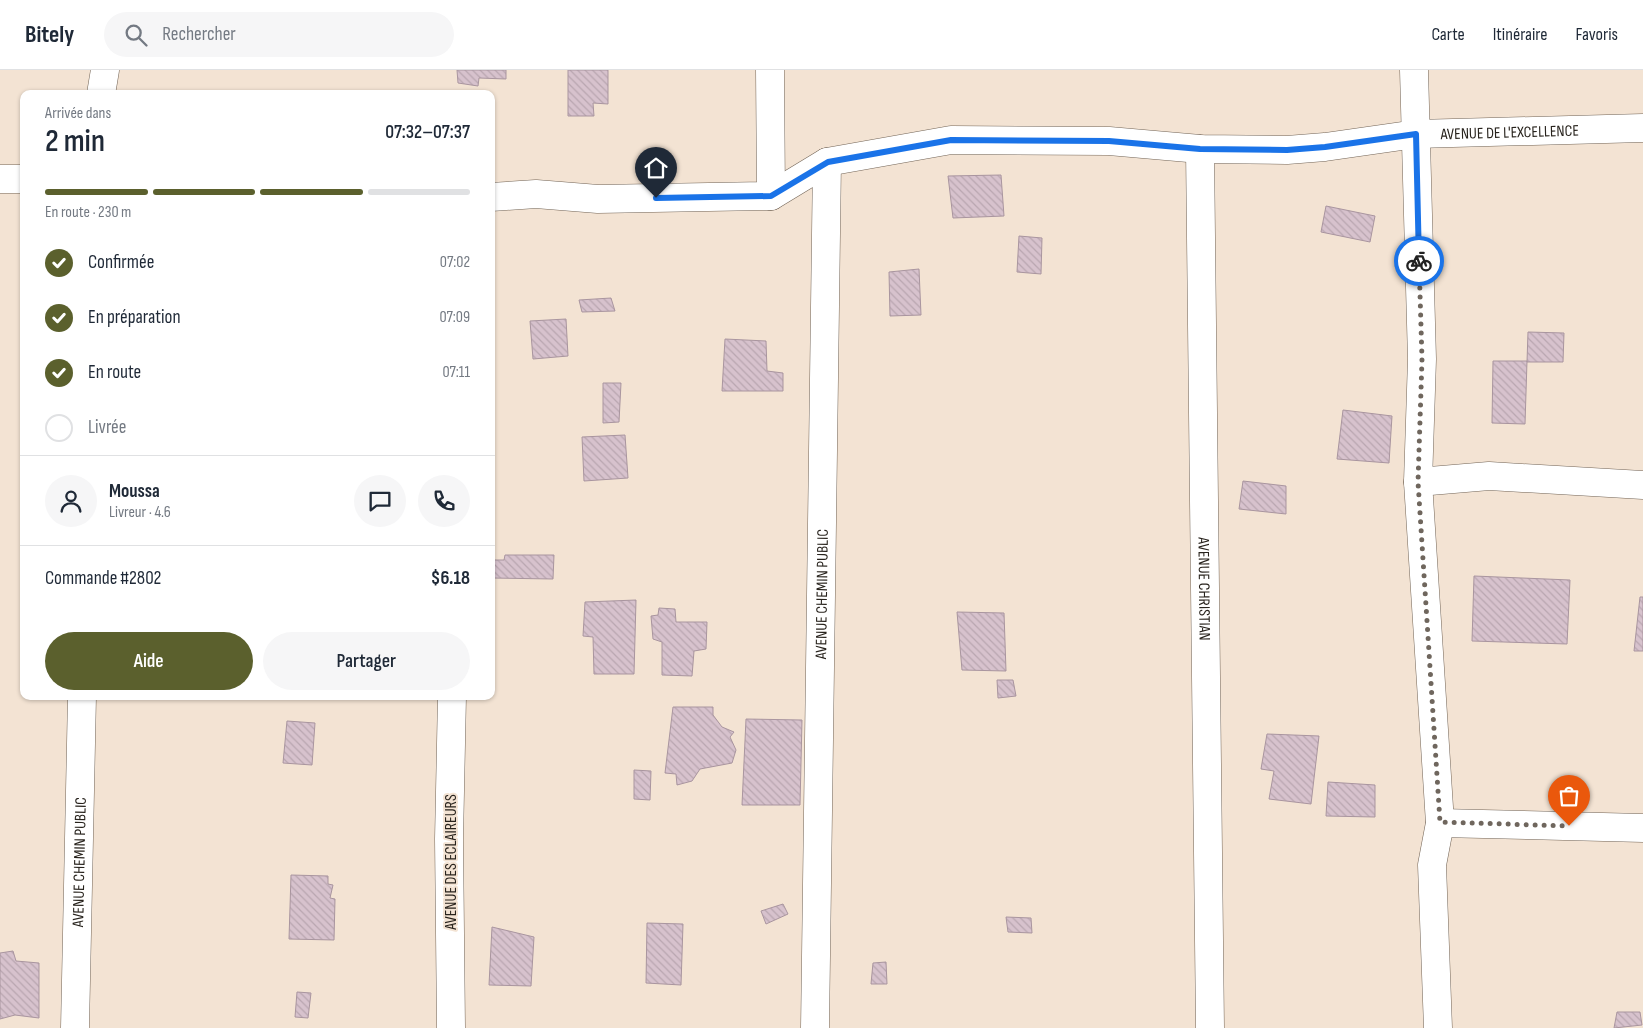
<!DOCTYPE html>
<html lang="fr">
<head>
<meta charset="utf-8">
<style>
  :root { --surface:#fff; --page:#f6f6f7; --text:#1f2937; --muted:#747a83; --line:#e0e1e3; --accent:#5b602d }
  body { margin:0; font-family:"Sofia Sans Condensed",sans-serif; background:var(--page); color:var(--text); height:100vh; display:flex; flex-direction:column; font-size:19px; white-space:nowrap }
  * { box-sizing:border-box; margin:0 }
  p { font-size:16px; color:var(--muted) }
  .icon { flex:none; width:28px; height:28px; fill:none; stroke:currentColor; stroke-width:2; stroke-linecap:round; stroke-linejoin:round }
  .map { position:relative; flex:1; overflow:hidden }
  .drawer { position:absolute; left:20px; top:20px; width:475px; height:610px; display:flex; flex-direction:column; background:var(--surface); border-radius:10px; box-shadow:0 1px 4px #0004 }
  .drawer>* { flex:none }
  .pin { position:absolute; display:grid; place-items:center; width:42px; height:42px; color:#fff; margin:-51px -21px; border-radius:50% 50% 50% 0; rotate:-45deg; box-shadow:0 0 5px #0007 }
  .pin .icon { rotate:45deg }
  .courier { position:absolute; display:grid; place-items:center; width:50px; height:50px; margin:-25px; border:4px solid #1a73e8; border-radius:50%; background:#fff; color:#222; box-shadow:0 1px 6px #0007 }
  .overview em { font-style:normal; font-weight:600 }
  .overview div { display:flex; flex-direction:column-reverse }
  .overview { display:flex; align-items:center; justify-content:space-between; height:85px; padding:0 25px }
  h1 { font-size:32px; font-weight:600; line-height:38px }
  .bar { display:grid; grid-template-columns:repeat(4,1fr); gap:8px 5px; align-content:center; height:60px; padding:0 25px }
  .bar i { height:6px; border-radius:4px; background:var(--line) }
  .bar .active { background:var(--accent) }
  .bar p { grid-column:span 4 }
  .line { display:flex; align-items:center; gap:12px; padding:0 25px; border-top:1px solid var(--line) }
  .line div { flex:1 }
  .round { display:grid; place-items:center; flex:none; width:52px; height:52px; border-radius:26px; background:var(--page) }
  ol { padding:0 25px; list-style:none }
  li { display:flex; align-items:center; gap:15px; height:55px }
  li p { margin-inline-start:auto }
  li .icon { padding:5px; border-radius:50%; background:var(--accent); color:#fff; stroke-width:4 }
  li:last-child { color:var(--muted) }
  li i { width:28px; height:28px; border:2px solid var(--line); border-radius:50% }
  .action { display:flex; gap:10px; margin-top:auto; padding:10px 25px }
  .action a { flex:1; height:58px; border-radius:30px; background:var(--accent); color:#fff; font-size:20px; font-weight:600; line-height:58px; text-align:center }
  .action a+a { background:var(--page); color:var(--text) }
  header { display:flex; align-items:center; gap:30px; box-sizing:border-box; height:70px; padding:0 25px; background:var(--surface); border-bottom:1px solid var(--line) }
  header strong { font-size:24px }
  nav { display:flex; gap:28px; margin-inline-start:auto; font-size:18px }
  .search { width:350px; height:45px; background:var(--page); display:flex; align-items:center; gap:12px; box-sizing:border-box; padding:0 18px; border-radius:28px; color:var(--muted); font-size:19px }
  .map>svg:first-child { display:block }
  .building { fill:url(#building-back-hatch); stroke:#a9959f }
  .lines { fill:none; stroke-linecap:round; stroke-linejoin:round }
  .minor-casing { stroke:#736557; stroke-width:29 }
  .minor { stroke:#fff; stroke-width:28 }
  .done { stroke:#6f665d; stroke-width:5; stroke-dasharray:0 9 }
  .route { stroke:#1a73e8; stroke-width:6 }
  .labels { text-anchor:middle; stroke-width:4; stroke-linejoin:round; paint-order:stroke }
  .street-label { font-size:16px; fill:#28231d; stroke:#f3e3d3 }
</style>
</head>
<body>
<header>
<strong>Bitely</strong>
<div class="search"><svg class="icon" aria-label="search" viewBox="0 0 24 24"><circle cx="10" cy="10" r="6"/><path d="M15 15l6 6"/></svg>Rechercher</div>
<nav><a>Carte</a><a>Itinéraire</a><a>Favoris</a></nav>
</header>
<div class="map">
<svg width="1643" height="958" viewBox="0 0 1643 958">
  <defs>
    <pattern id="building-back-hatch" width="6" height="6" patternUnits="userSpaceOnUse" patternTransform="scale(1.25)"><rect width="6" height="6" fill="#d7c2cd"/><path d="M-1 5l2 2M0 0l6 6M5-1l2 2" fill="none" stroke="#b9a6b0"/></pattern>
  </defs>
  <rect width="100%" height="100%" fill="#f3e3d3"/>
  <path class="building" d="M457,0h49v9l-27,-1 -1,8 -20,-3z
    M568,0h40v34l-15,-1 1,13h-26z
    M1001,105l3,41 -51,2 -5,-42z
    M1326,136l49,10 -5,26 -49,-10z
    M1019,166l23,2 -1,36 -24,-2z
    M919,199l2,46 -31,1 -1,-44z
    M611,228l4,13 -33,1 -3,-12z
    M566,249l2,37 -35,3 -3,-38z
    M1528,262l36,1 -1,29h-36z
    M725,269l41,2 1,30 16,2v18h-61z
    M1493,291h34l-2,63 -33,-1z
    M603,313h18l-2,39 -16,1z
    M1343,340l49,6 -3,47 -52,-4z
    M625,365l3,43 -44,3 -2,-44z
    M1243,411l43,5v28l-47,-5z
    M505,485h49l-1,24 -62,-1v-18h13z
    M1474,506l96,4 -3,64 -95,-3z
    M1640,527h3v54h-9z
    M636,530l-2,74h-40l-1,-37 -10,-1 2,-34z
    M659,538l16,1 1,13h31l-1,27 -12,2 -2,25 -30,-1v-33l-9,-3 -2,-23 7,-1z
    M957,542l47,1 2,58 -44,-1z
    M997,610h16l3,16 -18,2z
    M673,637h40v8l9,12 12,5 -4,5 6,13 -4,13 -32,6 -8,12 -15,4 -1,-11 -11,-1z
    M746,649l56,1 -2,85h-58z
    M287,651l28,2 -3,42 -29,-2z
    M1267,664l52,2 -8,68 -42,-5 5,-28 -13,-2z
    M634,700l17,1 -1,29 -16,-1z
    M1328,712l47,3v32l-49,-1z
    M291,805l37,1v8l5,1 -3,13 5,1 -1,41 -45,-1z
    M783,834l5,10 -22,10 -5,-13z
    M1006,847l25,1 1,15 -24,-1z
    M647,853l36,1 -2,61 -35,-2z
    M492,857l42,10 -3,49 -42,-1z
    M13,881l3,10 23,2v55l-24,-3 -15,4v-66z
    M886,892l1,22h-16l2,-21z
    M297,922l14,1 -3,25 -13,-1z
    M1617,942h23l2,13 -28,3z"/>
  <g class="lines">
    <defs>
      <g id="minor">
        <path d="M770,0l1,126"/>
        <path d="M1414,0l8,289 -4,123 22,341 -8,42 6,163"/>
        <path d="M101,24l4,-24"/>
        <path id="s1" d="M1200,79l10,879"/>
        <path d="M0,109h24"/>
        <path id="s2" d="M491,127l45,-3 62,5 173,-3 56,-34 124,-22 158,1 91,8 87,1 38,-3 91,-13 227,-6"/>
        <path d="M1418,412l71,-6 154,9"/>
        <path d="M1440,753l203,5"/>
        <path id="s3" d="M75,958l7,-332"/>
        <path d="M451,958l-2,-189 3,-143"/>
        <path id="s4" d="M815,958l12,-866"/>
      </g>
    </defs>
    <use href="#minor" class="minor-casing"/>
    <use href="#minor" class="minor"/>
  </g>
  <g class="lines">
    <path class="done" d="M1419,191l3,98 -4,123 22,340 129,4"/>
    <path class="route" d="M656,128l115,-2 57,-34 123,-22 158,1 91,8 87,1 38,-3 91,-13 3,127"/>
  </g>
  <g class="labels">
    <g class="street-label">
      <text dy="6" stroke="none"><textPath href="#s2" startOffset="1032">AVENUE DE L'EXCELLENCE</textPath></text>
      <text dy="6" stroke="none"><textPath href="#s1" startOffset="440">AVENUE CHRISTIAN</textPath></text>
      <text dy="6" stroke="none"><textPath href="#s4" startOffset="434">AVENUE CHEMIN PUBLIC</textPath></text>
      <text dy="6" stroke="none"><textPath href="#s3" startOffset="166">AVENUE CHEMIN PUBLIC</textPath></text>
      <text transform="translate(450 792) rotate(-90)" y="6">AVENUE DES ECLAIREURS</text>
    </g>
  </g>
</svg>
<div class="pin" style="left:1569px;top:756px;background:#ea580c"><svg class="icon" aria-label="bag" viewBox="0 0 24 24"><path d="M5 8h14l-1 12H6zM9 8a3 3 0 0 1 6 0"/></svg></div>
<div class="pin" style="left:656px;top:128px;background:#1f2937"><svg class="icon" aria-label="home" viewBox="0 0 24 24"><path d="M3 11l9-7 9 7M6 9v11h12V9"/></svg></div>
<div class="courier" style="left:1419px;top:191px"><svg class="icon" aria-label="bike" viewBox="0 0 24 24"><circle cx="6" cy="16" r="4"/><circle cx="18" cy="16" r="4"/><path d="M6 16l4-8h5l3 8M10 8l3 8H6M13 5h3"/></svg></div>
<section class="drawer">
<div class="overview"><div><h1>2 min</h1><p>Arrivée dans</p></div><em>07:32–07:37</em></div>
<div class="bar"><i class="active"></i><i class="active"></i><i class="active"></i><i></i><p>En route · 230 m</p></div>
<ol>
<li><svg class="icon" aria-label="check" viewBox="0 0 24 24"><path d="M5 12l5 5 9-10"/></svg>Confirmée<p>07:02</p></li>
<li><svg class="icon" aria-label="check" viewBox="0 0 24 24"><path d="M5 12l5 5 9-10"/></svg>En préparation<p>07:09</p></li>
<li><svg class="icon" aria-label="check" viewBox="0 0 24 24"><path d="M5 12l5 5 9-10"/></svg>En route<p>07:11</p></li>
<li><i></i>Livrée</li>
</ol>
<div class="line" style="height:90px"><a class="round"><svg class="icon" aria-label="person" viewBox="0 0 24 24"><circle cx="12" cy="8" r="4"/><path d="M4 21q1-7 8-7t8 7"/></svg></a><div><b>Moussa</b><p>Livreur · 4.6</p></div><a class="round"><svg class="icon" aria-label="chat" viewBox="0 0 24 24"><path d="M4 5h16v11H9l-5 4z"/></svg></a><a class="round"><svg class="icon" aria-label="phone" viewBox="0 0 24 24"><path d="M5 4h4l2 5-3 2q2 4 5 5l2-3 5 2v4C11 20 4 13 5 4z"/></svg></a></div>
<div class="line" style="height:65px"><div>Commande #2802</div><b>$6.18</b></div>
<div class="action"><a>Aide</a><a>Partager</a></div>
</section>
</div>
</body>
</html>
